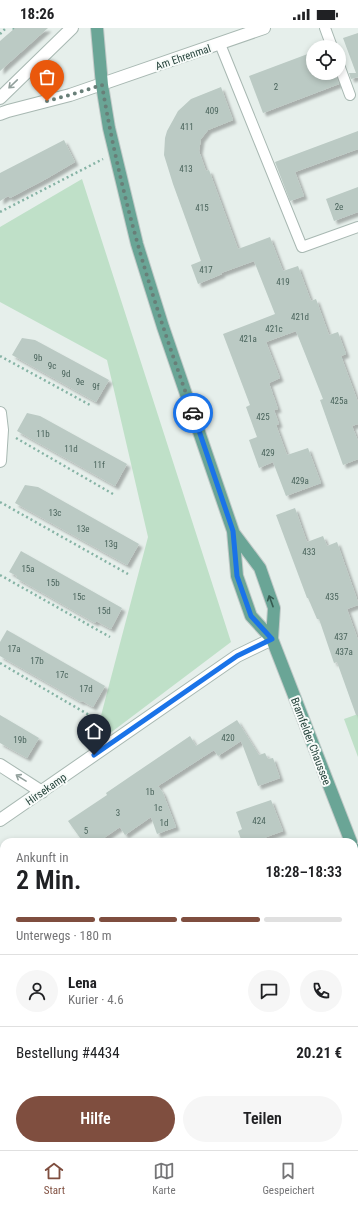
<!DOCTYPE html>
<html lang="de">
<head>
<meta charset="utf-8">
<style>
  :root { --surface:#fff; --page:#f6f6f6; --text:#202124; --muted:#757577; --line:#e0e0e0; --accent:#7f4e3f }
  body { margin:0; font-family:"Roboto Condensed",sans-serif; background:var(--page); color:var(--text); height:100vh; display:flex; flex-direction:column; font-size:15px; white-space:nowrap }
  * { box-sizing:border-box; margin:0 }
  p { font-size:13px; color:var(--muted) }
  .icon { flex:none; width:22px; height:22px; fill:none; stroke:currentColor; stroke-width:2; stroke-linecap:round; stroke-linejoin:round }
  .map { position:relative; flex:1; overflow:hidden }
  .drawer { position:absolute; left:0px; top:810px; width:358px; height:312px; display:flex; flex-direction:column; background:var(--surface); border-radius:12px 12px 0 0; box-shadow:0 2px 6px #0003 }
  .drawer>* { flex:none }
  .fabs { position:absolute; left:306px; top:12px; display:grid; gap:8px }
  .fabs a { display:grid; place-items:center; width:40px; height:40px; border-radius:50%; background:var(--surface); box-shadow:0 2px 6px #0003; font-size:20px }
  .pin { position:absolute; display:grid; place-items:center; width:34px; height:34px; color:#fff; margin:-41px -17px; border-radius:50% 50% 50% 0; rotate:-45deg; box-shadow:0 0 4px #0007 }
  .pin .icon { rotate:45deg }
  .courier { position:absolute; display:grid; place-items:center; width:40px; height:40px; margin:-20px; border:3px solid #1a73e8; border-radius:50%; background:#fff; color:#222; box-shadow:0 1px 5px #0007 }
  .head em { font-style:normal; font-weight:600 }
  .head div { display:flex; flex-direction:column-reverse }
  .head { display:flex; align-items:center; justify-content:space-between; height:68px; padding:0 16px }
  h1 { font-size:26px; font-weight:600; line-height:30px }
  .bar { display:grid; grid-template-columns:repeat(4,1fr); gap:6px 4px; align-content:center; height:48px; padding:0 16px }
  .bar i { height:5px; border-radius:3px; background:var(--line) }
  .bar .current { background:var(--accent) }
  .bar p { grid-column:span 4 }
  .line { display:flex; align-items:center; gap:10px; padding:0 16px; border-top:1px solid var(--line) }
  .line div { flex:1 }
  .round { display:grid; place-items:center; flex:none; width:42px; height:42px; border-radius:21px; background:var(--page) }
  .button { display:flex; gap:8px; margin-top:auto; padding:8px 16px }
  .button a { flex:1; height:46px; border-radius:24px; background:var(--accent); color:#fff; font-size:16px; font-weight:600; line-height:46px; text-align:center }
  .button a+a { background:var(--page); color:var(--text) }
  .status { display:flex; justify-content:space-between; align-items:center; height:28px; padding:0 20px; background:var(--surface); direction:ltr }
  .status svg { height:11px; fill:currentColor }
  .menu { display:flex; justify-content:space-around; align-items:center; height:56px; border-top:1px solid var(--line); background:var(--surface); font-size:11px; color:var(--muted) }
  .menu a { display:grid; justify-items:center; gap:2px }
  .menu .current { color:var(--accent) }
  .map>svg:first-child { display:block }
  .green { fill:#bfe0c8 }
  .building { fill:#bbcac4; filter:url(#shadow) }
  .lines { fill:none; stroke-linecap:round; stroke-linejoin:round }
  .lane-casing { stroke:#a8b8b2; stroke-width:12 }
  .street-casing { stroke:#a8b8b2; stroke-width:14 }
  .primary-casing { stroke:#c2cac8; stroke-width:14 }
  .path { stroke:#86b3a5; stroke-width:2.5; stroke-dasharray:2 3; stroke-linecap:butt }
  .lane { stroke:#fff; stroke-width:10 }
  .street { stroke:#fff; stroke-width:12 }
  .primary { stroke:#6aa596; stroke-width:12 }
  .oneway { stroke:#92a09c }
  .oneway2 { stroke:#365b51 }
  .done { stroke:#687f78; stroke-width:4; stroke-dasharray:0 7.2 }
  .route { stroke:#1a73e8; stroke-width:5 }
  .labels { text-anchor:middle; stroke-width:4; stroke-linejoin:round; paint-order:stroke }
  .number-label { font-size:9px; fill:#4a645c }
  .street-label { font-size:11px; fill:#24423a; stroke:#f7fbf9 }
</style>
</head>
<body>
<div class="status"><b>18:26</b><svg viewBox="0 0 49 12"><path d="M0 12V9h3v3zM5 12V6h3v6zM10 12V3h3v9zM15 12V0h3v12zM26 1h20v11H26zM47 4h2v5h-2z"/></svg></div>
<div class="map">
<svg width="358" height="1122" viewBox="0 0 358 1122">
  <defs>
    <filter id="shadow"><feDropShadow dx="3.5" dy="3.5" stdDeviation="1" flood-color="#0004"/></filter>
  </defs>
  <rect width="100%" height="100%" fill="#e6efeb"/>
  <path class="green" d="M82,151l149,463 -138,104 55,-209 -41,-177 -107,-58v-75z
    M358,686v43l-14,-38z
    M358,1033v89h-228l8,-4h216v-83z"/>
  <path class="building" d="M15,0h33l-48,43v-30z
    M358,5v44l-7,2 -2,-6h7l-13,-35z
    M313,24v21h22l4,11 -76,29 -14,-37z
    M221,59l12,33 -25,10 -7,9 -2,12 7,20 3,-1 29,79 32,-12 13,34 15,-5 13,35 5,-2 13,36 9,-3 8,22 -5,2 17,46v22l-6,2 6,15v18l-15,6 -23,-65 3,-1 -27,-68 -30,11 14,36 -11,5 9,26 -4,1 5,14 -3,1 11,30 21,-7 13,35 -35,13 -13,-34 -14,6 -10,-28 8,-3 -11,-30 4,-2 -27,-71 52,-20 -21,-53 -33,12 1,1 -24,10 -7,-19 10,-4 -28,-77 -9,-29 1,-17 2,-7 11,-20 13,-12z
    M358,103v18l-63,23 9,24 -14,5 -15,-39z
    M64,112l11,22 -29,17 -36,19 -2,-2 -8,5v-28z
    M358,159v25l-24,9 -8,-22z
    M22,310l13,2 74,40 -13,22 -84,-47z
    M27,385l13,3 87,48 -12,22 -98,-55z
    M25,457l13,2 101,57 -12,21 -112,-62z
    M295,480l12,34 16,-6 4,10 10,-4 21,60v3l-11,4 11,31v75h-2l-19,-53 -3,1 -15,-44h-2l-9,-21h-1l-31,-83z
    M21,523l101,57 -11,21 -15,-8 -1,2 -47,-27 -32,-18 1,-2 -8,-4z
    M7,602l98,56 -12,21 -11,-6 -1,1 -81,-46v-14z
    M0,687l39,23 -12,20 -27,-15z
    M237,692l22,35 6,-2 3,6 5,-1 7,20 -22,8 -17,-45 -23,15 -4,-6 -56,36 5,7 13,34 -19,7 -6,-17 -26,18 -5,-8 -22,15h-15l-15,-21 39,-26 -1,-2 22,-15 62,-42 6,10z
    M271,772l12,31 -30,11h-11l-4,-11 4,-2 -6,-17z"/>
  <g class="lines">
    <defs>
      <path id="lane" d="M325,0l7,19
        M220,16l82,203 56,-20
        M339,37l11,30"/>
      <path id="street" d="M0,70l72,-70
        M0,86l8,-3 62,-16 194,-67
        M0,385l2,17 -2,31
        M0,737l42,27
        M0,792l237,-164 35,-17
        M123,1118l1,4"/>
      <path id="primary" d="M97,0l5,57 7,43 28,116 26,83 70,204 4,45 14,40 21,23 79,203
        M233,504l27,36 14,40 -2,31
        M354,821l4,10"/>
    </defs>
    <use href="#lane" class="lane-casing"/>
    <use href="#street" class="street-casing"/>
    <use href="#primary" class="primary-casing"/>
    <path class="path" d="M13,0l1,1
      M0,6l6,-6
      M0,184l103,-53
      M0,328l90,49
      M16,410l97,56
      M0,474l128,72
      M0,547l110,62
      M0,635l89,52
      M354,1032l4,-2"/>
    <use href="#lane" class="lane"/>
    <use href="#street" class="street"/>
    <use href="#primary" class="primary"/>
  </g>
  <defs><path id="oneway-shaft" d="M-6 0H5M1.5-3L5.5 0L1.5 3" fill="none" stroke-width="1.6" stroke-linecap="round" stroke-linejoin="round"/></defs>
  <g class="oneway">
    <use href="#oneway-shaft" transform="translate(13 56) rotate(136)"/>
    <use href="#oneway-shaft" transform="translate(21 750) rotate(-148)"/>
  </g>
  <use class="oneway2" href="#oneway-shaft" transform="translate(271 573) rotate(-110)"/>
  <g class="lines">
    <path class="done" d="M47,73l23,-6 32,-10c9,54 21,107 36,160 16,57 35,112 55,168"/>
    <path class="route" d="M94,727l143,-99 35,-17 -21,-23 -14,-40 -4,-45 -40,-118"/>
  </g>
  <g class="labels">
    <g class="number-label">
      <text x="276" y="62">2</text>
      <text x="212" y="86">409</text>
      <text x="187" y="102">411</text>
      <text x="186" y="144">413</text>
      <text x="339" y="182">2e</text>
      <text x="202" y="183">415</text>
      <text x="206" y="245">417</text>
      <text x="283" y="257">419</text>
      <text x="300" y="292">421d</text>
      <text x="274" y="304">421c</text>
      <text x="248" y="314">421a</text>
      <text x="38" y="333">9b</text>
      <text x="52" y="341">9c</text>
      <text x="66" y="349">9d</text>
      <text x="80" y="357">9e</text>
      <text x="96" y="362">9f</text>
      <text x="339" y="376">425a</text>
      <text x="263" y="392">425</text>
      <text x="43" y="409">11b</text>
      <text x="71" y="424">11d</text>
      <text x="268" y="428">429</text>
      <text x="99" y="440">11f</text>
      <text x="300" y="456">429a</text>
      <text x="55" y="488">13c</text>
      <text x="83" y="504">13e</text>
      <text x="111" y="519">13g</text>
      <text x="309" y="527">433</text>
      <text x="28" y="544">15a</text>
      <text x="53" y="558">15b</text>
      <text x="79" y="572">15c</text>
      <text x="332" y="572">435</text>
      <text x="104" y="586">15d</text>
      <text x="341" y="612">437</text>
      <text x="14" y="624">17a</text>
      <text x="344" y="627">437a</text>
      <text x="37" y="636">17b</text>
      <text x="62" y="650">17c</text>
      <text x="86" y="664">17d</text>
      <text x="228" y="713">420</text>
      <text x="20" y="715">19b</text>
      <text x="150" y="767">1b</text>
      <text x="158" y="783">1c</text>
      <text x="118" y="788">3</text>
      <text x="259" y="796">424</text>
      <text x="164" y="798">1d</text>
      <text x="86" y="806">5</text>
    </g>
    <g class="street-label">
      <text transform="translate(183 29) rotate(-19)" y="4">Am Ehrenmal</text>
      <text transform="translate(311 713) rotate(69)" y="4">Bramfelder Chaussee</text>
      <text transform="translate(46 761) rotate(-35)" y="4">Hirsekamp</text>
    </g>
  </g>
</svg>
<div class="fabs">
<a><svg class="icon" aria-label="locate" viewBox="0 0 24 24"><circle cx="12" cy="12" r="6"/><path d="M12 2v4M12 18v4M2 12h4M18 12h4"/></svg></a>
</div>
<div class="pin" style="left:47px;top:73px;background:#ea580c"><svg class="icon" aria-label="bag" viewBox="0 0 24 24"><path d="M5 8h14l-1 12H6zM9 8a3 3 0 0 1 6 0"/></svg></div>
<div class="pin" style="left:94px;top:727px;background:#1f2937"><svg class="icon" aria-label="home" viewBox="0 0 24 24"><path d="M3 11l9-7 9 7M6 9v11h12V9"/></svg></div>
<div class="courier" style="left:193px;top:385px"><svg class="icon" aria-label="car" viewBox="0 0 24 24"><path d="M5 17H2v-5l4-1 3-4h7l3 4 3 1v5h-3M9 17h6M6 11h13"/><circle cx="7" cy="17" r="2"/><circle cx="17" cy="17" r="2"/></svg></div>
<section class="drawer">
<div class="head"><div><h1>2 Min.</h1><p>Ankunft in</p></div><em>18:28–18:33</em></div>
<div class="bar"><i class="current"></i><i class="current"></i><i class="current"></i><i></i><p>Unterwegs · 180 m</p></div>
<div class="line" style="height:72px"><a class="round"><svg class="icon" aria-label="person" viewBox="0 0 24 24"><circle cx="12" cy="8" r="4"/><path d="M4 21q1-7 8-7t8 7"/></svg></a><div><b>Lena</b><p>Kurier · 4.6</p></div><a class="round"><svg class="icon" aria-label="chat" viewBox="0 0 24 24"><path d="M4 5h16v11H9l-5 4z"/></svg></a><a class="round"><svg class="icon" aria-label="phone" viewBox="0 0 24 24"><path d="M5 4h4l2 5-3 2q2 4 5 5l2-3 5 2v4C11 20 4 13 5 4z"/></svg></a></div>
<div class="line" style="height:52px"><div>Bestellung #4434</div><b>20.21 €</b></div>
<div class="button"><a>Hilfe</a><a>Teilen</a></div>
</section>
</div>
<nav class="menu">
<a class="current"><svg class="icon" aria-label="home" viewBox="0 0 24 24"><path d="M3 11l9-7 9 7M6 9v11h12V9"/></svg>Start</a>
<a><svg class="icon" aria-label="map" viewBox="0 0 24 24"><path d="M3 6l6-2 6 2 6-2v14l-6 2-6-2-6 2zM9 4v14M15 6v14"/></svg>Karte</a>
<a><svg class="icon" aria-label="saved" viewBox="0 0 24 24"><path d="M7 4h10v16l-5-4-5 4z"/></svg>Gespeichert</a>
</nav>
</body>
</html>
